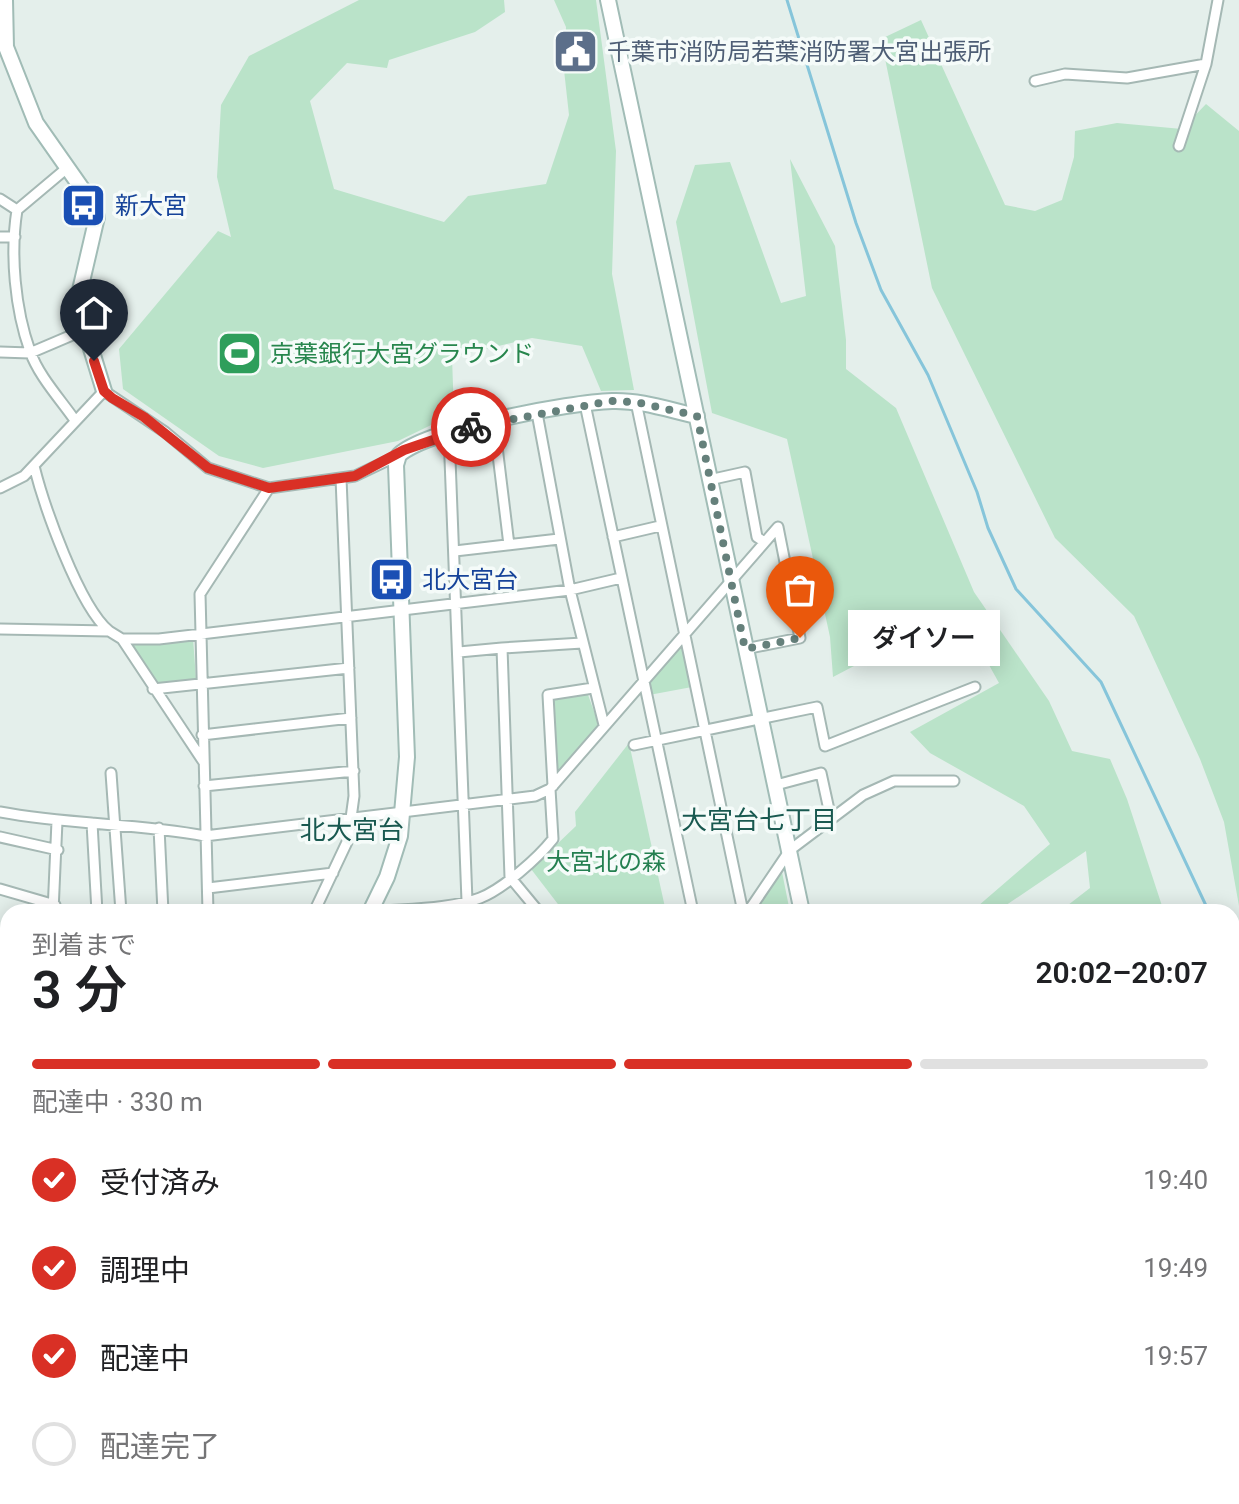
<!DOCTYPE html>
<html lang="ja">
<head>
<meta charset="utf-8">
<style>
  :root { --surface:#fff; --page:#f6f6f6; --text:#202124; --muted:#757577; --line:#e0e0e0; --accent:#d93025 }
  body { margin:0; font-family:Roboto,"Noto Sans JP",sans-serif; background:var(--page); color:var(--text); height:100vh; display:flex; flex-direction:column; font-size:30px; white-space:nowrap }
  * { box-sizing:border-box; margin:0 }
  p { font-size:26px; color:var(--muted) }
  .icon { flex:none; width:44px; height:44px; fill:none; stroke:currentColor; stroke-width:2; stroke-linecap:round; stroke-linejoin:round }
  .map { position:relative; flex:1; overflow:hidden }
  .details { position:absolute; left:0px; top:904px; width:1240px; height:600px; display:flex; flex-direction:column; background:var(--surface); border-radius:24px 24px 0 0; box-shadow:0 4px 20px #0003 }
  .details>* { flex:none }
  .pin { position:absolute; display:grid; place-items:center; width:68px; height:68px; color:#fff; margin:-82px -34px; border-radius:50% 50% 50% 0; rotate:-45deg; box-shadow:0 0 8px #0007 }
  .pin .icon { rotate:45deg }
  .courier { position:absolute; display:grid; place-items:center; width:80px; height:80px; margin:-40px; border:6px solid #d93025; border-radius:50%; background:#fff; color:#222; box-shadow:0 2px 10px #0007 }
  .bubble { position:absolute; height:56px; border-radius:0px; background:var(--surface); box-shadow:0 4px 20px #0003; font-size:26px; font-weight:600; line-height:56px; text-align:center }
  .head em { font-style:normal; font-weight:600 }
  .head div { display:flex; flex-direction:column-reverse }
  .head { display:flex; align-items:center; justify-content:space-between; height:136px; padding:0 32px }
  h1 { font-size:52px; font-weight:600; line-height:60px }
  .bar { display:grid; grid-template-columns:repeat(4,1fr); gap:12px 8px; align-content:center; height:96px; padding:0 32px }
  .bar i { height:10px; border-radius:6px; background:var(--line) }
  .bar .current { background:var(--accent) }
  .bar p { grid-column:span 4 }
  ol { padding:0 32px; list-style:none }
  li { display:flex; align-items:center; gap:24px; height:88px }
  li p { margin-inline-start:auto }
  li .icon { padding:8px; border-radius:50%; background:var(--accent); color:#fff; stroke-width:4 }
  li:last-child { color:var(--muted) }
  li i { width:44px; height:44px; border:4px solid var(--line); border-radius:50% }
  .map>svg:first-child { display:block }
  .green { fill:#bae3c9 }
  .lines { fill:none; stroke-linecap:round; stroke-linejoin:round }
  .stream { stroke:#86c5da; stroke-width:3 }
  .street-casing { stroke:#a5b8b4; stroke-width:13 }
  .secondary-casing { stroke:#a1bcb6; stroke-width:18 }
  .street { stroke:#fff; stroke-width:9 }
  .secondary { stroke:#fff; stroke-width:14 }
  .done { stroke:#65807b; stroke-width:8; stroke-dasharray:0 14.4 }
  .route { stroke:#d93025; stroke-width:10 }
  .labels { text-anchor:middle; stroke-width:7; stroke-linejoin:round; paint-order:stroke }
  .service-label { font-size:24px; fill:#4e5e75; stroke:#f5fbf9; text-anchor:start }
  .transit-label { font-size:24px; fill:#164399; stroke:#f5fbf9; text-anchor:start }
  .leisure-label { font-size:24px; fill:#27864d; stroke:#f5fbf9; text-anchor:start }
  .park-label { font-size:24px; fill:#258051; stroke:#f5fbf9 }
  .neighbourhood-label { font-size:26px; fill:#195950; stroke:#f5fbf9 }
</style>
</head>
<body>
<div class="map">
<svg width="1239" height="1504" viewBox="0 0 1239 1504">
  <rect width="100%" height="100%" fill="#e4efeb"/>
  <path class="green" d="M359,0h145l1,12 -30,20 -86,28 -2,8 -40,-5 -37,38 24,88 110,33 24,-26 78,-12 23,-69 -5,-45 2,-43 -12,-27h42l20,151 -4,123 22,116 -33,1 -19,-45 -50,-8 -80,19 2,57 -56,27 -135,27 -44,-12 -96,-67 -4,-40 99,-118 13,6 -14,-60 4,-72 28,-49z
    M921,20l84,185 30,6 27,-11 12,-43 1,-26 42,-8 65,6 24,-25 33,27v775l-15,-84 -24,-63 -66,-143 -79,-78 -123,-250 -51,-249z
    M790,159l45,87 11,94v29l50,39 78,184 75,109 23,50 38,8 17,40 37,113h-105l31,-24 -4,-37 -90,61h-16l-2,-6 72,-62 -26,-38 -94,-53 -20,-21 89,-49 -40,-72 -126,66 -3,-40 -43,-198 -75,-26 -36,-191 19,-57 35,-3 51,141 25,-7z
    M193,638l3,41 -41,8 -30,-46z
    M679,645l5,1 8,41 -43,8 -3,-12z
    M587,692l12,33 -41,49 -4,-1 -3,-74z
    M629,743l37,169h-102l-33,-43 45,-43 -1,-14z
    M782,872l8,40h-36z
    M0,1065l8,2v58l-8,-5z
    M3,1301l5,11v27l-8,4v-41z
    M0,1403l8,17v76h40l5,8h-53z
    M123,1496h64l4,8h-64z"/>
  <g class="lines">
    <path class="stream" d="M787,0l69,223 25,67 47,85 49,117 11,36 28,61 85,93 108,230
      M1232,1002l7,28
      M0,1256l8,24
      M78,1496l2,8"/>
    <defs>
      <path id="street" d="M1035,81l30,-7 62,4 79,-14
        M1179,146l27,-82 12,-64
        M67,168l-50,42c-7,44 -2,99 13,141 8,24 30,48 44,68
        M0,199l17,11
        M0,237h15
        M0,352l30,1 54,-23
        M636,402l107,510
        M585,404l108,508
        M537,413l33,177 34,135
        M494,422l15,123
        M449,433l18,468
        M34,466c10,40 45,140 75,165
        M709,480l36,-8 12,65 6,4
        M0,488l24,-12 80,-85 61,41 43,36 61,20 86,-12 44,-21
        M613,537l47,-11
        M455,551l104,-12
        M0,629l109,2 13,8h37l411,-49 51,-12
        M122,639l81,122
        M459,652l43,-4
        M153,689l196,-21
        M202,735l149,-17
        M634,745l183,-38 8,39 150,-59
        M111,773l10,139
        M776,785l45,-12 10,46
        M204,786l150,-15
        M553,786l-5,-91 45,-7
        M0,812c68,13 137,11 205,24l330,-40 15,-7 228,-262 22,111 -55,11
        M92,823l5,89
        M159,828l4,84
        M0,837l58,13
        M208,888l125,-15
        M0,889l55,16
        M53,912l4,-91
        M208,912l-8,-318 69,-106
        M314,912l34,-72 6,-44 -13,-318
        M374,912c30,-3 78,-3 106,-14 23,-9 58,-40 73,-59l-3,-50
        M539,912l-29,-35 -8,-229 80,-5
        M748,912l42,-62 73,-55 31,-14h60
        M0,942l8,3
        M0,995l8,3
        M4,1053l4,-11
        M277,1496l4,8
        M286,1496l3,8
        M701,1496l6,8
        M762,1496l5,8
        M870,1496l2,8
        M923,1496l2,8
        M1038,1496l3,8
        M1085,1496l2,8
        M1131,1496l2,8
        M1176,1496l2,8
        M359,1504l6,-3 140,-5
        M789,1504l64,-8"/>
      <path id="secondary" d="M5,0l1,47 30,76 54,77 7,17 -20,86 27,88
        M608,0l194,912
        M370,912l17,-35 13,-41 7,-79 -11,-292 3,-10c28,-26 172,-53 213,-54 29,-1 57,9 85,15
        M0,1052l8,2
        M640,1496l6,8
        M980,1496l2,8"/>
    </defs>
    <use href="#street" class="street-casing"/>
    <use href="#secondary" class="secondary-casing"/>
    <use href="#street" class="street"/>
    <use href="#secondary" class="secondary"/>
  </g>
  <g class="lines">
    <path class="done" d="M471,427l140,-26 25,1 61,14 48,233 55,-11"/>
    <path class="route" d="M94,361l10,30 8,7 32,19 64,51 61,20 86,-12 49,-26 67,-23"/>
  </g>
  <defs>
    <symbol id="civic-square" viewBox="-11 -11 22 22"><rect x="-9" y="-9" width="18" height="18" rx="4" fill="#5c6f8a" stroke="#f5fbf9"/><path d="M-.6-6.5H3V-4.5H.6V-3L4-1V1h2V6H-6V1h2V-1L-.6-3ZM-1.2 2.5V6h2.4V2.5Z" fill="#fff"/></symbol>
    <symbol id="bus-square" viewBox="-11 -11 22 22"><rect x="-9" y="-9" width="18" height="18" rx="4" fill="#1a4fb4" stroke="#f5fbf9"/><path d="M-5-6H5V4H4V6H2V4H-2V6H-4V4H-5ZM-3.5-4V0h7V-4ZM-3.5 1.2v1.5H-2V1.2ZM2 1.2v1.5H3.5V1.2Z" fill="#fff"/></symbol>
    <symbol id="stadium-square" viewBox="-11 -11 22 22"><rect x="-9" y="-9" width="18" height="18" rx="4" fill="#2e9e5b" stroke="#f5fbf9"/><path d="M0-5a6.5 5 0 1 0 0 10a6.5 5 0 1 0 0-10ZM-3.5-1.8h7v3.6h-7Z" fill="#fff"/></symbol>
  </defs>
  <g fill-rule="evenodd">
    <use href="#civic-square" x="550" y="26" width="51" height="51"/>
    <use href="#bus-square" x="58" y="180" width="51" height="51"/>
    <use href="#stadium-square" x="214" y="328" width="51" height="51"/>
    <use href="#bus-square" x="366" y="554" width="51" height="51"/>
  </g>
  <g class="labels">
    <g class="service-label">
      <text x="607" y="60">千葉市消防局若葉消防署大宮出張所</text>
    </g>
    <g class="transit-label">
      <text x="115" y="214">新大宮</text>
      <text x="422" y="588">北大宮台</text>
    </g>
    <g class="leisure-label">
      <text x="270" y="362">京葉銀行大宮グラウンド</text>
    </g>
    <g class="park-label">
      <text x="606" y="870">大宮北の森</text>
    </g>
    <g class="neighbourhood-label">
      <text x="759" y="829">大宮台七丁目</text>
      <text x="352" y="839">北大宮台</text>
    </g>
  </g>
</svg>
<div class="pin" style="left:800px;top:638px;background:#ea580c"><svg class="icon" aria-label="bag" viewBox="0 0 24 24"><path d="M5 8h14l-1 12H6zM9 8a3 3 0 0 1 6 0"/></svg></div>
<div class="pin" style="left:94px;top:361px;background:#1f2937"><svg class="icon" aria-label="home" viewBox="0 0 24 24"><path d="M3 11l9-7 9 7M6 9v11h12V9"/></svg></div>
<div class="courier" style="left:471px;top:427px"><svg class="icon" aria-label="bike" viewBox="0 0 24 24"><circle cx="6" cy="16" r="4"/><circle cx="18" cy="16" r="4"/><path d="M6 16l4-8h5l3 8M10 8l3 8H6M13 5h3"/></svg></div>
<div class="bubble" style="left:848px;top:610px;width:152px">ダイソー</div>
<section class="details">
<div class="head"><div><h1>3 分</h1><p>到着まで</p></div><em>20:02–20:07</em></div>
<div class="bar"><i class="current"></i><i class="current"></i><i class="current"></i><i></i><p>配達中 · 330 m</p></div>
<ol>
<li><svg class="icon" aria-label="check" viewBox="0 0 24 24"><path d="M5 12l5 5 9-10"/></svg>受付済み<p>19:40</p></li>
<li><svg class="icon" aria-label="check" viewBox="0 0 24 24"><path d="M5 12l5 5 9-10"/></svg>調理中<p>19:49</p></li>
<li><svg class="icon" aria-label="check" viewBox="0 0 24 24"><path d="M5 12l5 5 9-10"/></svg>配達中<p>19:57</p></li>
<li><i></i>配達完了</li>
</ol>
</section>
</div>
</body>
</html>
